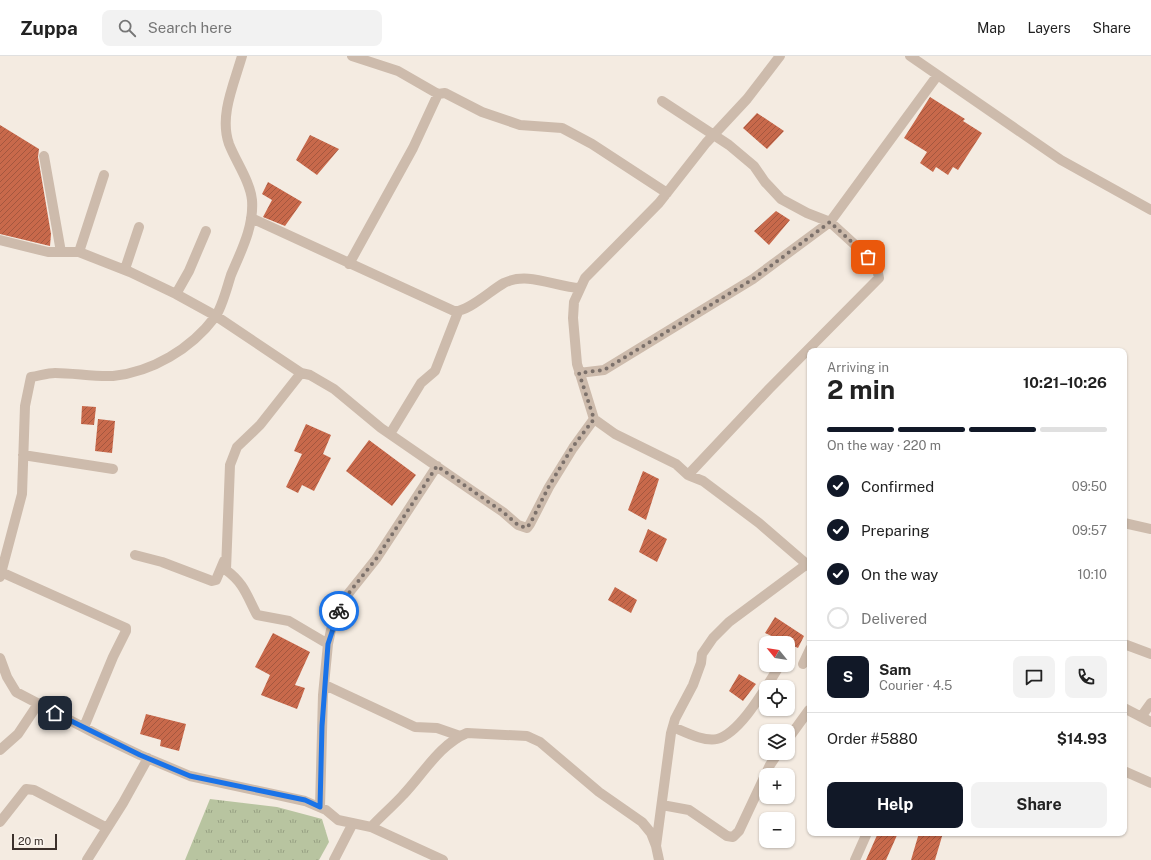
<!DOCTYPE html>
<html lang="en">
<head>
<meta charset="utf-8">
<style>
  :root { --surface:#fff; --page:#f2f2f2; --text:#222; --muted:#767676; --line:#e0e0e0; --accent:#111827 }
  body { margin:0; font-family:"Public Sans",sans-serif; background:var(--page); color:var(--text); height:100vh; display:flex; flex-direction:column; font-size:15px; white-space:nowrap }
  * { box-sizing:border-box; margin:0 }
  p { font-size:13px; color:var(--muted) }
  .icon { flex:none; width:22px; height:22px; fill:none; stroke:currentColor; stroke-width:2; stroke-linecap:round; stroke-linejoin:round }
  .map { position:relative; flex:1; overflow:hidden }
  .sheet { position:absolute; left:807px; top:292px; width:320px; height:488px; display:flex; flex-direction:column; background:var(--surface); border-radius:8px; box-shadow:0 1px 3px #0004 }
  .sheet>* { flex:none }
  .needle { width:26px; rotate:300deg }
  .fabs { position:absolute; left:759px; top:580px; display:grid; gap:8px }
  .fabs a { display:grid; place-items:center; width:36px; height:36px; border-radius:8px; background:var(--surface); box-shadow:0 1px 3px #0004; font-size:20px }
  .scale { position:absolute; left:12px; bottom:10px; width:45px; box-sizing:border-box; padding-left:4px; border:2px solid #3b302b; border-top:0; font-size:11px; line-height:14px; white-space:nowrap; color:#3b302b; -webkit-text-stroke:3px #fbf5ee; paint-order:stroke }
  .pin { position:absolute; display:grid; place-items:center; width:34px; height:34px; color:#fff; margin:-17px; border-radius:8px; box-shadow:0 2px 6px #0006 }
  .courier { position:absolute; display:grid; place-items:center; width:40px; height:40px; margin:-20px; border:3px solid #1a73e8; border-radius:50%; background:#fff; color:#222; box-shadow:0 1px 5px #0007 }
  .overview em { font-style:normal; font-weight:700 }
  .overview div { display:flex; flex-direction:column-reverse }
  .overview { display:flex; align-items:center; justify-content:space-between; height:68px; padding:0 20px }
  h1 { font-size:26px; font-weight:700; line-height:30px }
  .bar { display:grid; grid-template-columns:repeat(4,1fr); gap:6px 4px; align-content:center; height:48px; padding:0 20px }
  .bar i { height:5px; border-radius:3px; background:var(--line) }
  .bar .active { background:var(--accent) }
  .bar p { grid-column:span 4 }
  .line { display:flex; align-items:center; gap:10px; padding:0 20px; border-top:1px solid var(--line) }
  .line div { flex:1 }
  .round { display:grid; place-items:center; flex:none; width:42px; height:42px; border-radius:8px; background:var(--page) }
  ol { padding:0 20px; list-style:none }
  li { display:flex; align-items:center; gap:12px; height:44px }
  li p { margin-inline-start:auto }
  li .icon { padding:4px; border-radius:50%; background:var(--accent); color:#fff; stroke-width:4 }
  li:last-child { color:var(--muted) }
  li i { width:22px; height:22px; border:2px solid var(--line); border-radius:50% }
  .primary-button { display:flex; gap:8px; margin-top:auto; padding:8px 20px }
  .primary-button a { flex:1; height:46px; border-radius:8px; background:var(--accent); color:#fff; font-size:16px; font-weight:700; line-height:46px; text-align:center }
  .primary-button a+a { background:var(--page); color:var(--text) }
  header { display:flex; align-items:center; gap:24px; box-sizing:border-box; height:56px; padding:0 20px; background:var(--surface); border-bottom:1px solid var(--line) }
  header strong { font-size:19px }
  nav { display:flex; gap:22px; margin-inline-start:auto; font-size:14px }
  .search { width:280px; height:36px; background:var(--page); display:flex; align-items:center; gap:10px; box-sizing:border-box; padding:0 14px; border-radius:8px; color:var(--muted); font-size:15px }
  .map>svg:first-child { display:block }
  .park { fill:url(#park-tufts) }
  .building { fill:url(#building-hatch) }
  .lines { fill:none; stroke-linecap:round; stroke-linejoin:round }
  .minor { stroke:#cdbbac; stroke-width:10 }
  .done { stroke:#7c716b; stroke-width:4; stroke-dasharray:0 7.2 }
  .route { stroke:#1a73e8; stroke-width:5 }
</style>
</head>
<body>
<header>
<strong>Zuppa</strong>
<div class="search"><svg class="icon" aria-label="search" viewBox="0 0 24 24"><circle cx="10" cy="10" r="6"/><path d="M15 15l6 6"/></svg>Search here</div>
<nav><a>Map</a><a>Layers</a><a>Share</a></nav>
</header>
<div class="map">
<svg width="1151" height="804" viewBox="0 0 1151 804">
  <defs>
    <pattern id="park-tufts" width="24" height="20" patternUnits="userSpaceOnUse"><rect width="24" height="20" fill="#b8c4a0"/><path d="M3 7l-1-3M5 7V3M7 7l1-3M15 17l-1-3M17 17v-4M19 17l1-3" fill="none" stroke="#97a083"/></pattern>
    <pattern id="building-hatch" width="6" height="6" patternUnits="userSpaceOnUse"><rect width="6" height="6" fill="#c8694b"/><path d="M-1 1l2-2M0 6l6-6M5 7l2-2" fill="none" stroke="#a4573f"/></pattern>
  </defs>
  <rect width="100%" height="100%" fill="#f4ebe1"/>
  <path class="park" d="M210,743l67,8 45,12 7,23 -10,18h-134z"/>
  <path class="building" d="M930,41l35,22 -2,2 19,12 -24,37 -5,-3 -5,8 -12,-8 -3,5 -13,-9 7,-11 -23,-14z
    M757,57l27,18 -17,18 -24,-21z
    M0,69l39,24 -1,8 13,77 -1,12 -50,-12z
    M310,79l29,14 -22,26 -21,-15z
    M268,126l34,20 -17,24 -22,-9 9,-17 -10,-6z
    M776,155l14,9 -21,25 -15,-14z
    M82,350l14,1 -2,18 -13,-1z
    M98,363l17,2 -3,32 -17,-2z
    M306,368l25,11 -8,19 8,4 -17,33 -12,-6 -4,8 -12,-6 16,-33 -8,-3z
    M369,384l47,35 -24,31 -46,-35z
    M643,415l16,8 -13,41 -18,-10z
    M648,473l19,10 -10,23 -18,-10z
    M615,531l22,13 -6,13 -23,-13z
    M775,561l29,19 -6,12 -33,-15z
    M273,577l37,19 -15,33 10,3 -8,21 -36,-14 9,-20 -15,-8z
    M739,618l17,10 -13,17 -14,-10z
    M146,658l40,10 -7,27 -19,-5 1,-6 -21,-6z
    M878,777h20l-12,27h-20z
    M919,777h24l-8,27h-24z"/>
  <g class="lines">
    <path class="minor" d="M352,0l46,15 40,23 7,-1 37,19 38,13 42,3 30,16 75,49
      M780,0l-33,43 -41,44 -47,60 -74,75 -11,24 -1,16 4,46 17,55 21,15 61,30 12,11 15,6 56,42 51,44
      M910,0l151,104 90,50
      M662,45l67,44 25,21 11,16 16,17 26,14 23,9 46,42 3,14 -110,111 -81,86
      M44,100l17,96
      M251,162l203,93c13,2 37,-21 50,-28 24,-12 51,4 76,5
      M0,184l48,12h31l51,20 46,22 40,22 85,57 9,2 24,14 47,39 122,84 15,13 9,3 3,-4 19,-37 24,-39 21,-29
      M79,196l25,-77
      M349,208l64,-116 25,-54
      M125,213l14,-42
      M176,238l13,-23 17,-40
      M301,317l-41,52 -23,22 -7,18 -4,105c18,13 21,26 31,45l32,6 39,23
      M579,317l25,-3 149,-91 77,-57 107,-146
      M390,378l31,-51 14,-12 23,-59
      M23,399l90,14
      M1124,467l27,6
      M135,499l27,7 50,19 4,-1 8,-19
      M1,516l125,56v3l-13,26 -29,70
      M0,521l22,-83 3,-88 6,-29c8,-1 16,-4 24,-4 19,0 39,4 58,3 39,-4 78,-27 102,-59 7,-9 12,-30 16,-42 10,-24 23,-48 21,-75 -2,-19 -16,-38 -23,-56 -10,-28 5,-60 13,-88
      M1124,588l27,10
      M0,602l7,19 9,15 84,44 40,19 50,21 115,25 21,9 12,10 33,7 72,33
      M803,608l7,-15
      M325,629l90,42 22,1 23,8
      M1124,652l27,14
      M1141,661l10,-14
      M673,671c12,5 31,15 44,12 24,-6 50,-54 63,-74
      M788,683l21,-29
      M0,694l18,-16 20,-30
      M1124,715l27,12
      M662,749l27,5 38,26 6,1 6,-6 31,-66 8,-12
      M320,751l3,-112 5,-51 3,-14 17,-36 28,-35 61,-93
      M0,766l26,-33 8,1 73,38
      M371,771c10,-11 22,-21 32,-32 20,-21 37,-51 64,-62l60,3 13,6 59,50 43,30 9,11 5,13 3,14
      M656,790l15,-113 4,-14 18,-34 8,-22 1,-9 11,-16 16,-16 78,-58
      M87,804l36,-57 25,-45
      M334,804l19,-37
      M855,804l12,-27"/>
  </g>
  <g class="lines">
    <path class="done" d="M339,555l9,-17 28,-35 61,-93 66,46 15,13 8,3 4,-4 19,-38 23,-38 22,-29 -15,-46 25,-3 149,-91 77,-57 38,35"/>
    <path class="route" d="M55,657l85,42 50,21 115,24 15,7 2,-81 6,-82 11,-33"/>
  </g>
</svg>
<div class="fabs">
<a><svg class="needle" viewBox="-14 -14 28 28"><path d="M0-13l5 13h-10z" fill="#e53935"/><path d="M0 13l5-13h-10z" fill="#767676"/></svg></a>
<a><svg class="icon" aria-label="locate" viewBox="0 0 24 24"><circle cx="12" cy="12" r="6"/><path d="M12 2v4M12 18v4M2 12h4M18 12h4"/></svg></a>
<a><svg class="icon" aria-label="layers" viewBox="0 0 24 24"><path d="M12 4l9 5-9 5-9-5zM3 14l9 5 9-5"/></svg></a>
<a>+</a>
<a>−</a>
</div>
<div class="scale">20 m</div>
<div class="pin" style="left:868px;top:201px;background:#ea580c"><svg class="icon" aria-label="bag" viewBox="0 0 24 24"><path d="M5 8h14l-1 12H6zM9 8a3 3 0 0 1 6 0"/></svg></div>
<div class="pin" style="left:55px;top:657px;background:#1f2937"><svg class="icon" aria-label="home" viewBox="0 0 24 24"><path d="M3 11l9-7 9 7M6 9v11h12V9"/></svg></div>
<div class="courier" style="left:339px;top:555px"><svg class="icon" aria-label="bike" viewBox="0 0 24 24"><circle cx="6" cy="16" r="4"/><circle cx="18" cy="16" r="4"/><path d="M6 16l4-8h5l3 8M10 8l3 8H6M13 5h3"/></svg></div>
<section class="sheet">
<div class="overview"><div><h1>2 min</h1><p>Arriving in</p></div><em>10:21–10:26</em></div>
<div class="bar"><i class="active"></i><i class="active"></i><i class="active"></i><i></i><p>On the way · 220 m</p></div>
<ol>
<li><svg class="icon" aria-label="check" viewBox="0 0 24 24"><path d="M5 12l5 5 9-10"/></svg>Confirmed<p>09:50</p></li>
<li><svg class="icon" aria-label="check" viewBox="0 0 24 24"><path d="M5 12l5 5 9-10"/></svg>Preparing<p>09:57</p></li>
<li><svg class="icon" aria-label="check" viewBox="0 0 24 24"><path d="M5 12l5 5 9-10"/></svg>On the way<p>10:10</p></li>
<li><i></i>Delivered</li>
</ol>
<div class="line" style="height:72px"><b class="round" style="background:var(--accent);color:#fff">S</b><div><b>Sam</b><p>Courier · 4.5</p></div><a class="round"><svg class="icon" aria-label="chat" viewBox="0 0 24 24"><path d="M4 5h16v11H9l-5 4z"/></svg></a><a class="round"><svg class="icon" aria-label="phone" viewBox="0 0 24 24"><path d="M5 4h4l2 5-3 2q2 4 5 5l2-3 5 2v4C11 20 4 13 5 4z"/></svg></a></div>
<div class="line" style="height:52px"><div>Order #5880</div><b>$14.93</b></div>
<div class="primary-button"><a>Help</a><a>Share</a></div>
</section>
</div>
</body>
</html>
